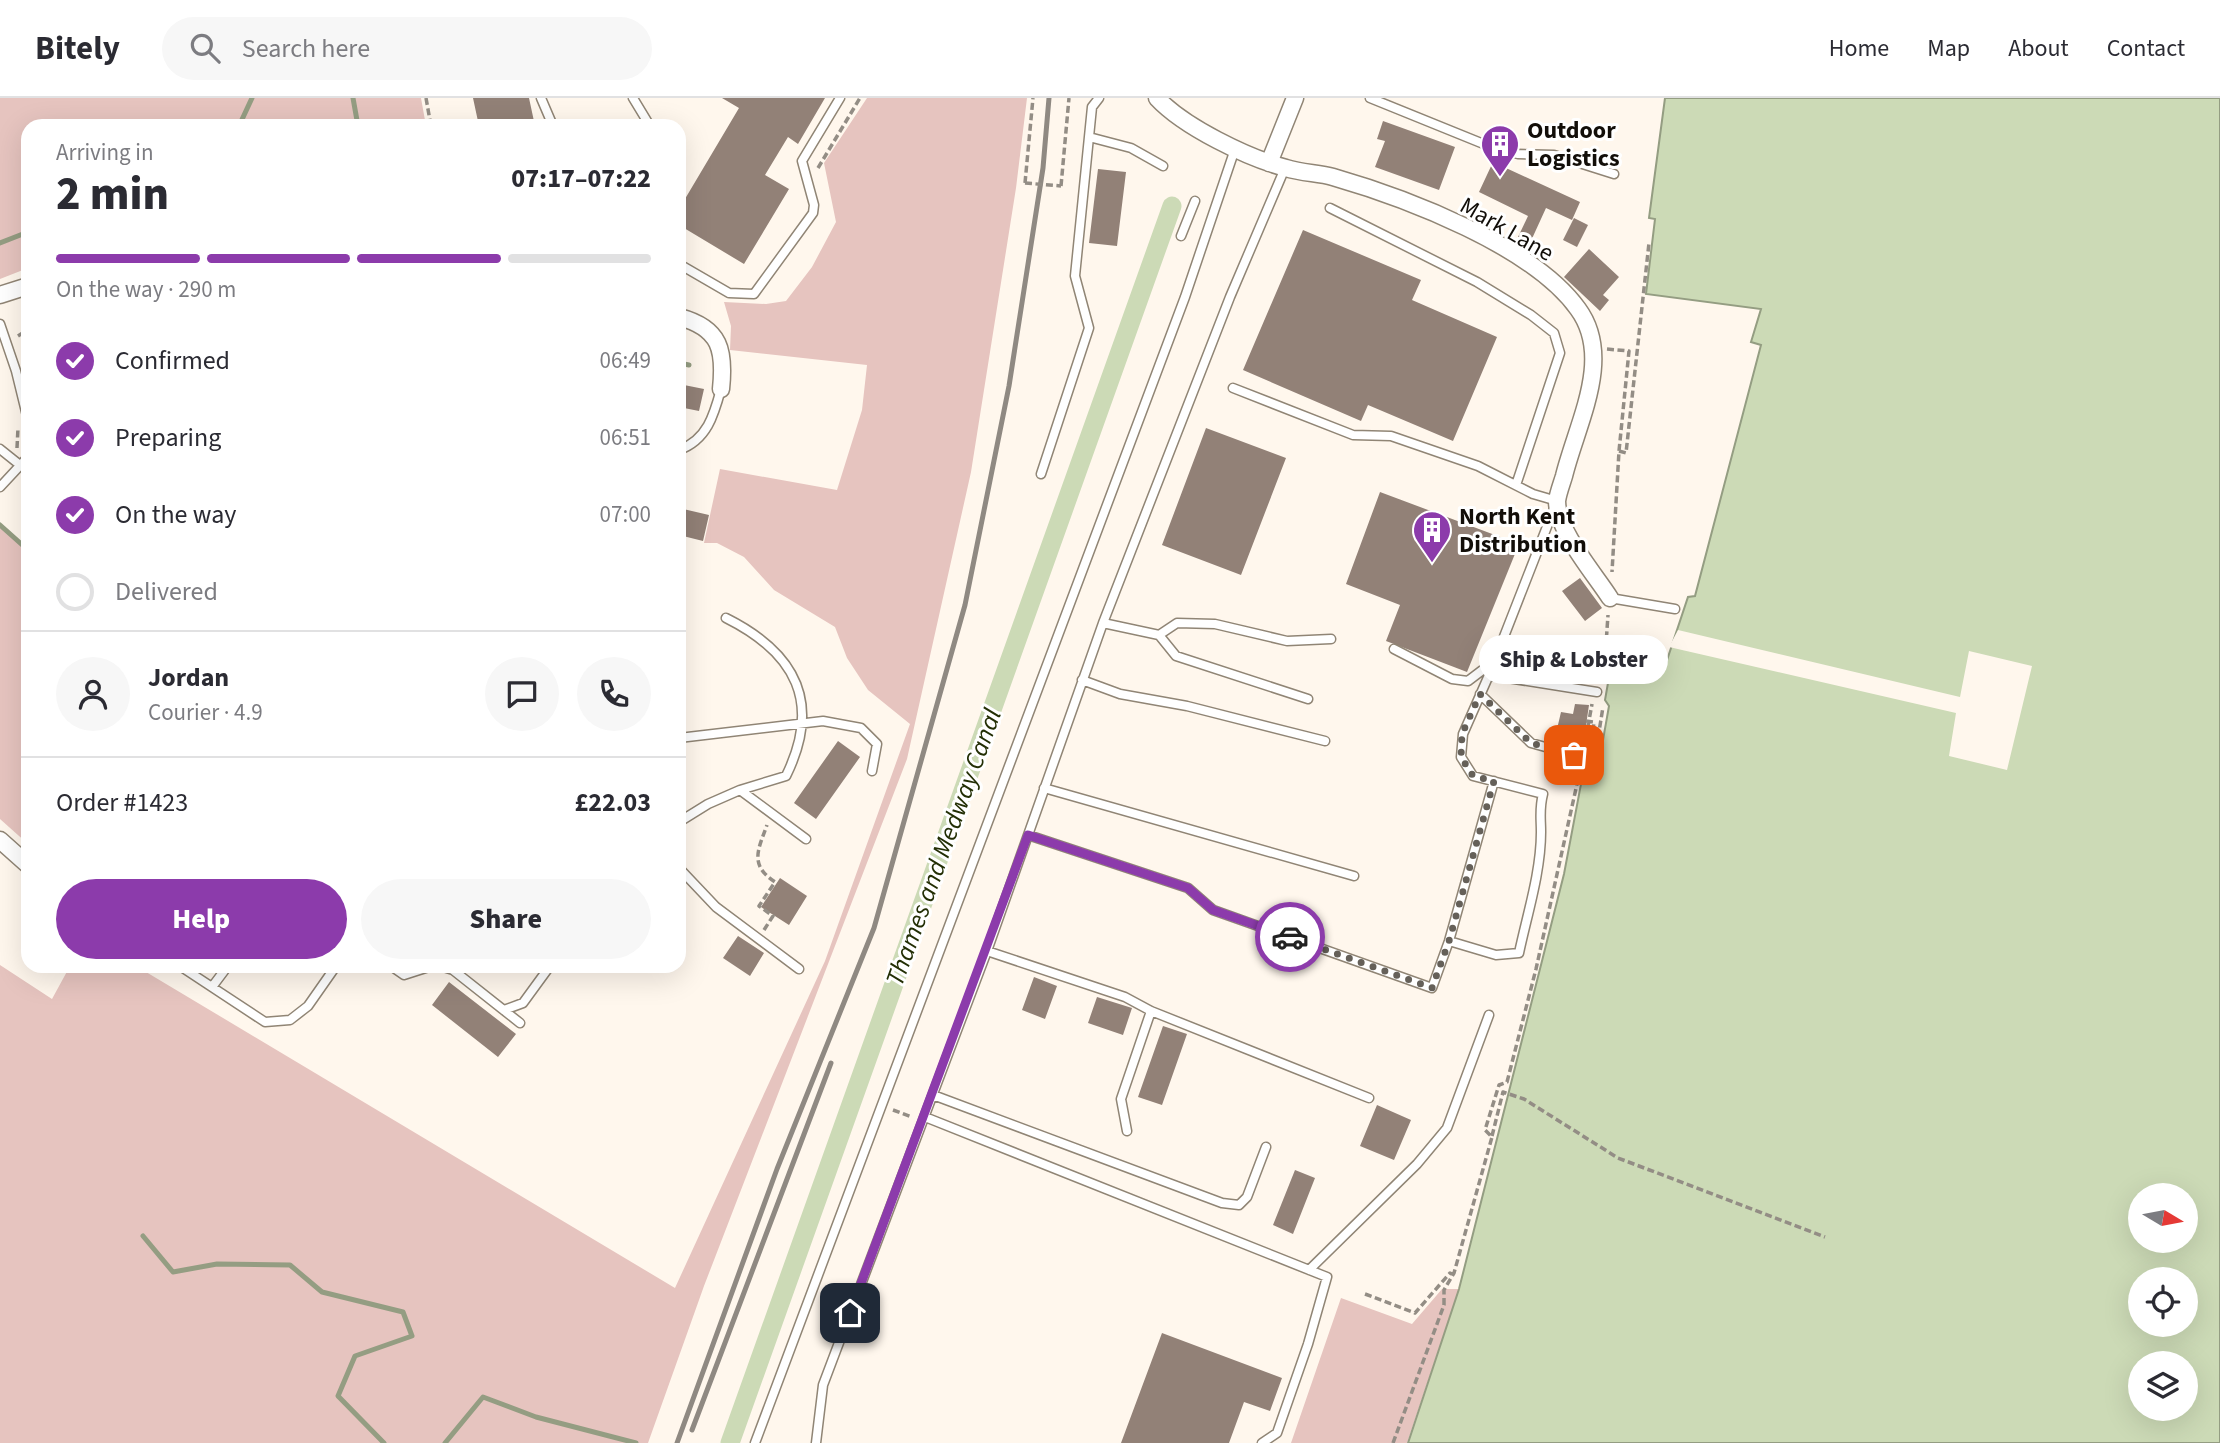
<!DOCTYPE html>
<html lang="en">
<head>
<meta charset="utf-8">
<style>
  :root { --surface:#fff; --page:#f7f7f7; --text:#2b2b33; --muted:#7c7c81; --line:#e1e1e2; --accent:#8c3bab }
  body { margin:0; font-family:"Source Sans 3",sans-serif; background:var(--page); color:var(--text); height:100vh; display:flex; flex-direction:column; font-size:26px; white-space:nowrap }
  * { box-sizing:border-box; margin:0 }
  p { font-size:23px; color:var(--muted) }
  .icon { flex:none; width:38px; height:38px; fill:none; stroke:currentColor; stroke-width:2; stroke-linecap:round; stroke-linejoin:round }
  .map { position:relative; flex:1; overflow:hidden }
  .drawer { position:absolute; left:21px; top:21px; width:665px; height:854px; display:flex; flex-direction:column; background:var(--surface); border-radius:21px; box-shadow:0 7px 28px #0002 }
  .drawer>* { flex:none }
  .needle { width:46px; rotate:100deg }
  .tools { position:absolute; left:2128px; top:1085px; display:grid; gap:14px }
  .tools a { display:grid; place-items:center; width:70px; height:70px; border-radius:50%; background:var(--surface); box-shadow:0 7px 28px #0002; font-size:35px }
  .pin { position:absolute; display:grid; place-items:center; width:60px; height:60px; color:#fff; margin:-30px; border-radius:14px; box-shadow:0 4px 10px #0006 }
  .courier { position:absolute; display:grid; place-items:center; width:70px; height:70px; margin:-35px; border:5px solid #8c3bab; border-radius:50%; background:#fff; color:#222; box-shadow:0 2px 9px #0007 }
  .bubble { position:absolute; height:49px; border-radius:24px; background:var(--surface); box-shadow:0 7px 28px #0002; font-size:23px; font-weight:800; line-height:49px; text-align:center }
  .overview em { font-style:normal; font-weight:800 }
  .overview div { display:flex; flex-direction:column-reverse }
  .overview { display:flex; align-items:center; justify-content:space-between; height:119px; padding:0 35px }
  h1 { font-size:46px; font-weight:800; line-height:52px }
  .bar { display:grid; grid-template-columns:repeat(4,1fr); gap:10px 7px; align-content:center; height:84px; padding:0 35px }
  .bar i { height:9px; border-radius:5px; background:var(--line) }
  .bar .on { background:var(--accent) }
  .bar p { grid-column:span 4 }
  .line { display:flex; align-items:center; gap:18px; padding:0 35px; border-top:2px solid var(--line) }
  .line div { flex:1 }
  .round { display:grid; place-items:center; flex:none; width:74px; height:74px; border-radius:37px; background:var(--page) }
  ol { padding:0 35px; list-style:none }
  li { display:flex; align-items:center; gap:21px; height:77px }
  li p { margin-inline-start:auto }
  li .icon { padding:7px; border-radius:50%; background:var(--accent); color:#fff; stroke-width:4 }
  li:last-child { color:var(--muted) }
  li i { width:38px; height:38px; border:4px solid var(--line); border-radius:50% }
  .cta { display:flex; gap:14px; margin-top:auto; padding:14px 35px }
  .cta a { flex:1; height:80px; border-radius:42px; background:var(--accent); color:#fff; font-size:28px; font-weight:800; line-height:80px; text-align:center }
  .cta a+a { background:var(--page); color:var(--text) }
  header { display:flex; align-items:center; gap:42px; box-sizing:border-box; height:98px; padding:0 35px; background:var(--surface); border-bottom:2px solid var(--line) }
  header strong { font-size:33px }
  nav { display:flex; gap:38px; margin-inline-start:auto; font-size:24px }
  .search { width:490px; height:63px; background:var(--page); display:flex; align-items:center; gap:18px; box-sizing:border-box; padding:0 24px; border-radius:38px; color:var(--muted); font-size:26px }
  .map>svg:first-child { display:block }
  .green { fill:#e6c4bf }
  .water { fill:#ccdab6; stroke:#949d82; stroke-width:2; fill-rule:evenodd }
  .pier { fill:#fff7ed }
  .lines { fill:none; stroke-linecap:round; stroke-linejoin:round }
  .stream { stroke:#949d82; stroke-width:5 }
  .canal { stroke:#ccdab6; stroke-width:19 }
  .building { fill:#928177 }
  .service-casing { stroke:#908575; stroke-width:11 }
  .minor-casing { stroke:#908575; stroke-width:19 }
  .path { stroke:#938d85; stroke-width:3.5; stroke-dasharray:7 3.5; stroke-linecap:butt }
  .service { stroke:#fff; stroke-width:8 }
  .minor { stroke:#fff; stroke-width:16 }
  .rail { stroke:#8f8982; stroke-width:5 }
  .path-bridge { stroke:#938d85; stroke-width:3.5; stroke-dasharray:7 3.5; stroke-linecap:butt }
  .done { stroke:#656059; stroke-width:7; stroke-dasharray:0 12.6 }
  .route { stroke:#8c3bab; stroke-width:9 }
  .labels { text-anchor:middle; stroke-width:6; stroke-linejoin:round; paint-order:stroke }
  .poi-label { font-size:24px; font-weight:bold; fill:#120e09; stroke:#fff; text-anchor:start }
  .street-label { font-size:24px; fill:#120e09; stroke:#fff }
  .water-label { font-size:26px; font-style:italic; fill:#232f05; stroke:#fff }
</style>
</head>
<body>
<header>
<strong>Bitely</strong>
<div class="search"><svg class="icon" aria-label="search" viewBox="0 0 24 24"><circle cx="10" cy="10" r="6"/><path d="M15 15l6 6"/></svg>Search here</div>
<nav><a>Home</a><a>Map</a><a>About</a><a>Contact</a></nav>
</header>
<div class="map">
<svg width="2220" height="1345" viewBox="0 0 2220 1345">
  <rect width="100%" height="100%" fill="#fff7ed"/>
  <path class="green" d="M0,0h421l5,28h-398v142l-28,11z
    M867,0h160l-11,90 -45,284 -64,287 -203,527 -56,157h-648v-478l52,34 18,-33h66l539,322 150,-327 85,-237 -42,-34 -21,-32 -12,-31 -61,-37 -30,-33 -27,-14h-13l16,-74 117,21 25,-80 5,-45 -137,-15 1,-24 -7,-24 42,2 20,-3 26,-34 24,-45 -12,-59z
    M0,426l28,24v296l-28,-25z
    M1442,1191h17l-52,154h-116l50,-145 71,26z"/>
  <path class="water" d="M1665,0h555v1345h-812l51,-154 105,-415 17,-90 6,-12 10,2 12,-68 -4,-6 7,-40 13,1 9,-4 32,6 22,-66 7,-1 66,-251 -10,-3 10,-33 -115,-15 9,-75 -6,-1zM2140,1097h46v46h-46zM2140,1181h46v46h-46zM2140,1265h46v46h-46z"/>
  <path class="pier" d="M1678,532l282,67 9,-46 63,15 -25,104 -58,-14 7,-43 -287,-66z"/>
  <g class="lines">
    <path class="stream" d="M353,0l5,28
      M239,28l13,-28
      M0,145l28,-11
      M679,265l10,2
      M0,427l28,25
      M143,1138l30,36 44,-8 73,1 32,27 81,20 9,24 -57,20 -17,40 46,47
      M445,1345l38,-46 53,20 100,26"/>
    <path class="canal" d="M730,1345l442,-1237"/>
  </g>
  <path class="building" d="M473,0h56l6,28h-56z
    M722,0h103l-27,46 -10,-7 -23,38 24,14 -45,75 -65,-39v-16l60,-101z
    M1383,23l72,26 -16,43 -64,-23 10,-26 -8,-2z
    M1493,64l87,40 -8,18 -26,-12 -16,35 -12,-6 10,-21 -49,-24z
    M1098,71l28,3 -9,74 -28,-3z
    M1574,120l14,7 -11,22 -14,-7z
    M1303,132l118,50 -9,20 85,37 -44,104 -85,-36 -7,16 -118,-51z
    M1589,151l30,28 -16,18 6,5 -9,11 -36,-34z
    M679,286l25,5 -5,22 -20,-4z
    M1206,330l80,30 -45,117 -79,-30z
    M1380,394l139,52 -52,128 -81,-31 14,-36 -54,-21z
    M679,410l30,7 -6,26 -24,-6z
    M1580,480l22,30 -17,13 -23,-30z
    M1558,557l34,4 -2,18 -35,-4z
    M1575,606l14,1 -6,41 -29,-4 7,-30 12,2z
    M838,643l22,16 -44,62 -22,-16z
    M780,780l27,18 -18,29 -28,-18z
    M738,838l26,17 -14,23 -27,-18z
    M1034,879l23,9 -12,33 -23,-9z
    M449,884l67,52 -18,23 -66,-52z
    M1097,899l35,11 -9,27 -35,-12z
    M1163,928l24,8 -25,71 -24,-8z
    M1377,1007l34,15 -17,40 -34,-14z
    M1295,1072l20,8 -22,56 -20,-9z
    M1162,1235l120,45 -12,33 -26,-9 -15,41h-108z"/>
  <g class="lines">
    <defs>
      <path id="service" d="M541,0l12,28
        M633,0l17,28
        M1370,0l126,51 22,5 36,1 60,19
        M1089,39l42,11 32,18
        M1330,110l147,74 54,33 23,18 6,20 -44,132
        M1181,138l14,-35
        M679,166l50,29 25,1 59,-81 1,-8 -12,-44 38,-63
        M0,226l16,47 12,49
        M1233,290l120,47 38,1 87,30 55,28 24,7 -68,174 108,17
        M0,351l20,16
        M679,352c28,-10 35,-35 42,-61
        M1041,376l48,-146 -14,-52 17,-169 7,-9
        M0,389l28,-30
        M1610,500l65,11
        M726,520c70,35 96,85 60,158l-46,14
        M1103,525l56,12 18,-12 38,1 72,17 44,-2
        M1159,537l17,21 132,43
        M1394,551l58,30 16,2 25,-19
        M1082,582l38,14 67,12 138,35
        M1480,596l51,49 43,12
        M679,640l144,-17 38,7 16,16 -5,27
        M1044,690l310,88
        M679,724l29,-18 32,-14 66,49
        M1028,737l160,53 25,22 219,78 17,-47 45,-160
        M679,770l37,39 83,62
        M1449,843l47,14 23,-2c8,-38 22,-81 22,-121 0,-14 -2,-23 2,-38l-70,-18 -12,-19 2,-23 26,-59
        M987,853l138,46 26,14 218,87
        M180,868l85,56 25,-2 18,-14 28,-40
        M391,868l13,9 28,-9
        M440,868l13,4 67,53
        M212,889l15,-20
        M504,912l19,-7 27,-37
        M933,997l289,108 17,2 8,-8 19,-50
        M925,1019l402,160 -19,67 -31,89 -15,10
        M1127,1033l-6,-32 30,-88
        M1309,1172l108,-106 30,-36 42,-113
        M755,1345l430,-1146 51,-151
        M816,1345l7,-58 164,-434 116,-328 127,-326 55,-129"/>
      <path id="minor" d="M1157,0c27,29 91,60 129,70 16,5 32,5 47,9 73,21 200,69 245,132 36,49 -1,114 -14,167 -2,7 -6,17 -7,25 0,30 37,72 53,97
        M1269,65l26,-65
        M0,197l28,-9
        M679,219c42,11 46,34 42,72
        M0,742l28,25"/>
    </defs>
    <use href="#service" class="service-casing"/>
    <use href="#minor" class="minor-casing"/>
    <path class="path" d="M426,0l5,28
      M818,70l42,-70
      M1025,85l8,-85
      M1061,88l8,-88
      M18,238l6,-4 -1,-13 5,-14
      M1607,251l22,2 -10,100 -7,121
      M17,350l1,-20
      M1619,353l7,2 23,-210
      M1601,582l4,-21 3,-44
      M1586,623l8,1 -1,9 6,1
      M1584,650l8,-44
      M1593,671l10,-62
      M764,832l9,-14 -14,-10 16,-24c-26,-17 -17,-32 -8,-57
      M893,1012l19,7
      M1492,1038l11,-44 21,7 94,59 207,79
      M1365,1196l50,19 35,-40 2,1
      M1393,1345l51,-138v-15l10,-17 38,-136 -7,-7 14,-45 8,-3 29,-113 45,-203"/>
    <use href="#service" class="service"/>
    <use href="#minor" class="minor"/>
    <path class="rail" d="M692,1332l139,-367
      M677,1345l100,-274 97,-241 91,-323 44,-219 34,-218 6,-70"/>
    <path class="path-bridge" d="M1025,85l36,3"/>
  </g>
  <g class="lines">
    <path class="done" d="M1290,839l142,51 17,-47 45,-160 -21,-5 -12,-19 1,-23 18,-40 51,49 43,12"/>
    <path class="route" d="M850,1215l178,-478 160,53 25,22 77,27"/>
  </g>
  <defs>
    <symbol id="building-pin" viewBox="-11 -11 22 30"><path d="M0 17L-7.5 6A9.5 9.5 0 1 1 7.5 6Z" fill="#8c3bab" stroke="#fff"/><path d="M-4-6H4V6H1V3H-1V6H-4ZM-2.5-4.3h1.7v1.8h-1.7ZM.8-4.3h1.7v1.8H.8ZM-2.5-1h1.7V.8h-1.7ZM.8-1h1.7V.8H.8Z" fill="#fff"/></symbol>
  </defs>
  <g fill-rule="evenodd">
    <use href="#building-pin" x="1478" y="24" width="44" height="60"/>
    <use href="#building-pin" x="1410" y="410" width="44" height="60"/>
  </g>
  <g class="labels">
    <g class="poi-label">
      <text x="1527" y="40">Outdoor<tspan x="1527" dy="28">Logistics</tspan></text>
      <text x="1459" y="426">North Kent<tspan x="1459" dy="28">Distribution</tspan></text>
    </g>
    <g class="street-label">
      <text transform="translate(1507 131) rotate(30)" y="8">Mark Lane</text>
    </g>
    <g class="water-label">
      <text transform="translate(943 749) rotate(-70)" y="9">Thames and Medway Canal</text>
    </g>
  </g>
</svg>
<div class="tools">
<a><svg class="needle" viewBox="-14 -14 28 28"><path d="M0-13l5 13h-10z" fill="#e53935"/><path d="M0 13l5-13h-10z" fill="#7c7c81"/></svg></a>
<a><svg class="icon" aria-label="locate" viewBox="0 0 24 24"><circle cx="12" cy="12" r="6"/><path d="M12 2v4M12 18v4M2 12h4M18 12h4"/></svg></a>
<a><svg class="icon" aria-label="layers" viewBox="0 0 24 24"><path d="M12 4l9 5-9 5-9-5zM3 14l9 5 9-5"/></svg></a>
</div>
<div class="pin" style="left:1574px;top:657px;background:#ea580c"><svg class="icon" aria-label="bag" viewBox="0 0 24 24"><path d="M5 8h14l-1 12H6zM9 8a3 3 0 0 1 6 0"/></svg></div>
<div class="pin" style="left:850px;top:1215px;background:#1f2937"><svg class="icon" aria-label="home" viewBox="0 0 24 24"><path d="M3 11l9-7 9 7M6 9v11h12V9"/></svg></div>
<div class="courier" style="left:1290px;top:839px"><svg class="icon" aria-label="car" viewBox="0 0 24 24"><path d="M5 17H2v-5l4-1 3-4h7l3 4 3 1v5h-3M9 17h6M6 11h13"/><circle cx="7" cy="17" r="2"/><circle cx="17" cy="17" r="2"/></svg></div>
<div class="bubble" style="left:1479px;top:537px;width:189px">Ship &amp; Lobster</div>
<section class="drawer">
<div class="overview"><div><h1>2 min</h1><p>Arriving in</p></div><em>07:17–07:22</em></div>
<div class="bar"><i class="on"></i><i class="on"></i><i class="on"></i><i></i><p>On the way · 290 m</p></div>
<ol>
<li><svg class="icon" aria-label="check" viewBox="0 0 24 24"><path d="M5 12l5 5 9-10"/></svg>Confirmed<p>06:49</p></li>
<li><svg class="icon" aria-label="check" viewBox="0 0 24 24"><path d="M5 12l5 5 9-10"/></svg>Preparing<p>06:51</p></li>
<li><svg class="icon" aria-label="check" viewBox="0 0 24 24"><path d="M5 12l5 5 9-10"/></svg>On the way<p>07:00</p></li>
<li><i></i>Delivered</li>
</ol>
<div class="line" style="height:126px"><a class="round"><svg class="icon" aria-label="person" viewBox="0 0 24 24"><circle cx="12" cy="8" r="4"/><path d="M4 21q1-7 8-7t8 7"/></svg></a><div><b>Jordan</b><p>Courier · 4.9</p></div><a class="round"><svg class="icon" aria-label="chat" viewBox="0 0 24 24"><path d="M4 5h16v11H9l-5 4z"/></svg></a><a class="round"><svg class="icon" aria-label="phone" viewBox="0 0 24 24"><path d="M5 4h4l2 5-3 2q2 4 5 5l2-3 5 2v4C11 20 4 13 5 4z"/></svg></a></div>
<div class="line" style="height:91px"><div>Order #1423</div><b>£22.03</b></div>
<div class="cta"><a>Help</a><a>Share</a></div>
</section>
</div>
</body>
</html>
